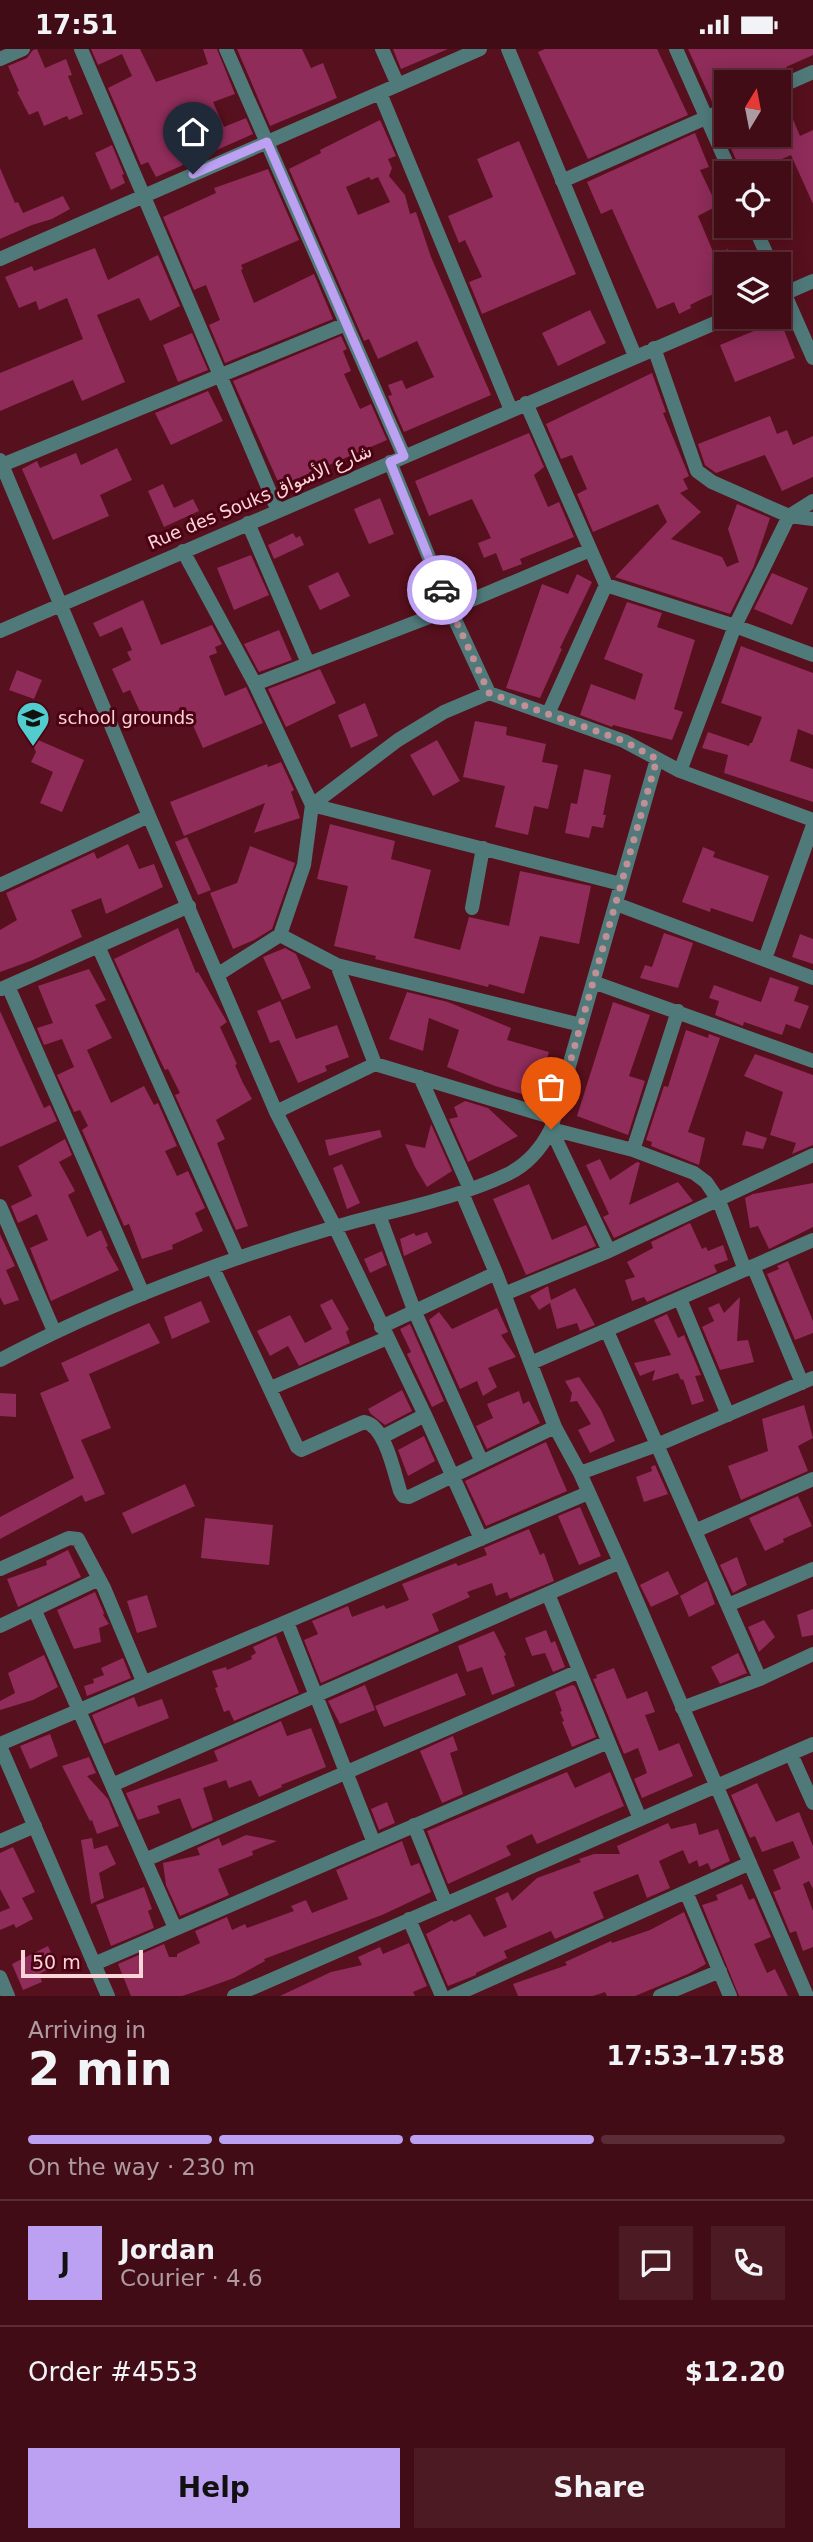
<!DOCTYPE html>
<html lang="en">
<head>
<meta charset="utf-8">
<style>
  :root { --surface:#410c16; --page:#4c1a23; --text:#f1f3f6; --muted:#ae9ba1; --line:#5a2c35; --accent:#bca0f2 }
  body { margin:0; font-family:"DejaVu Sans",Vazirmatn,sans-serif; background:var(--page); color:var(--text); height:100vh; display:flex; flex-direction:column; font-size:26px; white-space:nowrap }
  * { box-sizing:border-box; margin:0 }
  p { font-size:23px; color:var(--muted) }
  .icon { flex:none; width:38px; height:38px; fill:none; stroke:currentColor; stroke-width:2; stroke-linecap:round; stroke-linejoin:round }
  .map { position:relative; height:1947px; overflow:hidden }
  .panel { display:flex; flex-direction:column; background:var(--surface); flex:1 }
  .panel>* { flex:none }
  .needle { width:46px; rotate:10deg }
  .controls { position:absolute; left:714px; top:21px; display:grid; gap:14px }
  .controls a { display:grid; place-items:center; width:77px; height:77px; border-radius:0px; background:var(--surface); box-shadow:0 4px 18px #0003,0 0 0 2px var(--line); font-size:35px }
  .scale { position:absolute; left:21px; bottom:18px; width:122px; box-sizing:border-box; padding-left:7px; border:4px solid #fad5d7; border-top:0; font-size:19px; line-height:24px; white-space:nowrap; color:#fad5d7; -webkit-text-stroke:5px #4b0213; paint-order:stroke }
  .pin { position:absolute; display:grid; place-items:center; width:60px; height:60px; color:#fff; margin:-72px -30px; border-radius:50% 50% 50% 0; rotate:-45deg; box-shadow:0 0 7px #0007 }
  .pin .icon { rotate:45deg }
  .courier { position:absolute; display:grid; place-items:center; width:70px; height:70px; margin:-35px; border:5px solid #bca0f2; border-radius:50%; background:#fff; color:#222; box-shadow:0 2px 9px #0007 }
  .summary em { font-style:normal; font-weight:700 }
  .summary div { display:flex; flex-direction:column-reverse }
  .summary { display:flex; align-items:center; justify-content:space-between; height:119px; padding:0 28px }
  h1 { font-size:46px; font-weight:700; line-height:52px }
  .bar { display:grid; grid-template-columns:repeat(4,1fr); gap:10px 7px; align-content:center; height:84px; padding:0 28px }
  .bar i { height:9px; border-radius:5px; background:var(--line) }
  .bar .current { background:var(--accent) }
  .bar p { grid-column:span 4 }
  .line { display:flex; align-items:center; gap:18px; padding:0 28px; border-top:2px solid var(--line) }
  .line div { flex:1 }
  .round { display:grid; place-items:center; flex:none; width:74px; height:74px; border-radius:0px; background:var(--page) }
  .button { display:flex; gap:14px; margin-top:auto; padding:14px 28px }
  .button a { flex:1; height:80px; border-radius:0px; background:var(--accent); color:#111; font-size:28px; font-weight:700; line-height:80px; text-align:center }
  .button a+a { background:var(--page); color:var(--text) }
  .status { display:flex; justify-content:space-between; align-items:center; height:49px; padding:0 35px; background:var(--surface); direction:ltr }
  .status svg { height:19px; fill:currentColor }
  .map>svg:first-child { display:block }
  .building { fill:#8f2c5a; fill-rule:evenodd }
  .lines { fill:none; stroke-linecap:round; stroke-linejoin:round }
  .minor { stroke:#507a7a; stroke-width:14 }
  .tertiary { stroke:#507a7a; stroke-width:14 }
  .done { stroke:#c19096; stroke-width:7; stroke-dasharray:0 12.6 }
  .route { stroke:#bca0f2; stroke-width:9 }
  .labels { text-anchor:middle; stroke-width:6; stroke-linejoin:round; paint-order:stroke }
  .street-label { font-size:18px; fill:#fad5d7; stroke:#4b0213 }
  .poi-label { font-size:18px; fill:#fad5d7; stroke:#4b0213; text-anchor:start }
</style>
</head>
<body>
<div class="status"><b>17:51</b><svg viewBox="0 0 49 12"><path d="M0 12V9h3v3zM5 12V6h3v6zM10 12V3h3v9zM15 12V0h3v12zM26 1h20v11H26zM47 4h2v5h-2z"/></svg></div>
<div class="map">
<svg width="813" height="1947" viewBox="0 0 813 1947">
  <rect width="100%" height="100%" fill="#57101d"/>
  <path class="building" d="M37,0l8,19 21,-9 6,16 -4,1 15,38 -14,6 -2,-4 -23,10 -6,-15 -9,4 -12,-23 2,-1 -11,-25 19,-8 6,-8z
    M91,0h49l16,33 52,-18 -5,-15h14l18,45 -22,8 11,25 22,-9 7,16 -97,43 -8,-15 -7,3 -33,-77 24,-12 -10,-22 -24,11z
    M237,0h65l9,19 12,-5 14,35 -67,28z
    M393,0h55l-47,20z
    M545,0h112l31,66 -100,44 -50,-107z
    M688,0h125v6l-27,12 3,5 -18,10h-45v17l-13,5z
    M783,47l17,40 13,-6v74l-22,-49 -42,18h-7l-17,-38h54v-38z
    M380,71l16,36 -8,3 4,9 -3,8 16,19 5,19 6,-2 15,45 60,138 -87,37 -16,-36 4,-1 -4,-10 14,-5 4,9 28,-12 -17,-36 -39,18 -9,-20 -5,2 -75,-172 32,-16 -1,-3zM369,128l2,3 7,-3 12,25 -32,13 -12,-28z
    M695,84l14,34 -9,3 17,36 -19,10 16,38 14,-5 7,15h-9v25l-24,10 -12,6 1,3 -12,6 -5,-12 -17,7 -45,-100 -11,5 -14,-32z
    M519,92l57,133 -94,40 -13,-32 13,-5 -17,-37 -6,3 -11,-27 45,-19 -16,-38z
    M112,96l12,29 -2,1 3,8 -14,7 -16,-37z
    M0,119l15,35 3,-1 5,11 40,-17 7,13 -18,10 -20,6 -32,14z
    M268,120l31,71 -58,25 2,4 -2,1 13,33 60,-29 19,45 -108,44 -16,-38 11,-5 -14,-35 -12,5 -31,-73 53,-24 -2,-5z
    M95,199l13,32 50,-25 22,51 -30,15 -11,-23 -42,17 28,67 -43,19 -9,-21 -73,31v-38l83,-34 -16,-41 -28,12 -3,-9 -17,7 -14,-31 27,-11 2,5z
    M590,261l16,33 -48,23 -16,-33z
    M780,271l15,38 -60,24 -15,-37z
    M192,284l16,37 -30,12 -15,-37z
    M341,287l6,13 -4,2 8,20 -7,3 16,35 11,-5 16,36 -107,46 -47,-105z
    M652,324l14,39 -3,1 26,63 -6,3 5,10 -8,4 21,19 -30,27 51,18 5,10 12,-5 -11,-33 9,-25 33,14 -16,48 -24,48 -115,-37 52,-55 -9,-18 -65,28 -16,-38 10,-5 -15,-34 -11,4 -15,-35z
    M208,342l15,30 -52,24 -16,-32z
    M770,367l7,18 10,-4 6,15 20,-9v41l-31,14 -17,-36 -49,18 -11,-8 -7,-21z
    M529,384l15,34 -10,8 14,32 11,-5 15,35 -54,22 2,5 -19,7 -7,-18 -12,5 -6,-15 13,-5 -19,-39 -43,17 -14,-35z
    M117,399l15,32 -32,15 9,21 -56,24 -31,-71 15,-8 3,7 36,-15 5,12z
    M163,435l11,24 19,-9 6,12 -35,16 -16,-36z
    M380,449l14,36 -25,10 -15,-35z
    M293,484l3,5 4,-2 4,9 -30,14 -6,-14z
    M251,506l18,40 -35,15 -17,-42z
    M338,523l12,24 -30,14 -12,-24z
    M772,524l36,15 -16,37 -38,-16z
    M577,525l15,8 -32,66 2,1 -22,49 -34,-10 36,-104 26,10z
    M143,551l18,45 51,-20 10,19 -7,3 2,6 -8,3 16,40 21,-9 17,36 -60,25 -18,-41 -39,18 -16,-35 -7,3 -11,-24 19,-9 -4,-8 5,-2 -10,-23 -22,10 -7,-14z
    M627,553l35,11 -5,14 38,13 -21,69 9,3 -11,28 -59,-15 -1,2 -32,-12 11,-31 44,16 8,-26 -39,-15z
    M279,581l13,30 -33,12 -15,-28z
    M741,597l72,27v62l-15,-6 -8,32 23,8v33l-89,-29 4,-18 -26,-7 6,-16 41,14 1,-3h2l10,-26 -41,-14z
    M320,620l16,34 -50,24 -18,-38z
    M17,621l25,10 -8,19 -25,-9z
    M365,654l13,33 -27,12 -13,-33z
    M475,672l32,6 -1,8 40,9 -4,18 16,3 -10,44 -14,-3 -6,29 -33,-8 10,-41 -42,-9z
    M29,687l55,24 -22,52 -22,-9 13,-31 -22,-10 5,-10z
    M437,691l23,41 -27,15 -23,-41z
    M281,713l13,28 -3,2 9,26 -46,15 11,-30 -81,33 -14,-34 97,-38 1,3z
    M584,720l27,6 -8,40h3l-3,13 -11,-2 -3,12 -24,-5 6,-30 6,1z
    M330,775l65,17 -4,18 40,11 -17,68 46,12 9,-33 40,9 11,-55 71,15 -12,58 -39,-8 -16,58 -35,-10 -1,3 -39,-10 -74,-18 1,-3 -42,-10 14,-60 -31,-7z
    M187,788l24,53 -13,5 -23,-53z
    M128,795l11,25 15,-5 9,23 -57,27 -5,-16 -30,12 11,27 -49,23 -33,12v-42l17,-10 -11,-27 88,-41 3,7z
    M250,797l45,17 -23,66 -18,11 -21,9 -23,-56 27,-10z
    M703,798l12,5 -2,5 56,19 -16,46 -42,-14 -1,4 -28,-10z
    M178,879l18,45 2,-1 29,50 -7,5 17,37 -2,1 8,18 9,16 -36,21 9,19 -8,4 31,83 -12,4 -61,-135 5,-2 -12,-24 -3,1 -5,-10 -46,-101z
    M664,884l29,10 -15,45 -38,-10 5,-13 7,2z
    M800,885l13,5v25l-21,-7z
    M285,899l11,6 15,34 -29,12 -19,-43z
    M89,920l17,31 -11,5 17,33 -25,12 24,53 33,-17 10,19 4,-2 19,43 -12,5 12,25 11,-5 17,37 -10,5 8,18 -31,14 1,4 -31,10 -13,-35 -5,2 -42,-96 6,-4 -8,-16 -6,2 -17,-37 17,-8 -12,-28 -18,6 -7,-17 16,-5 -15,-37z
    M770,928l29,10 -5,14 15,5 -9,23 -14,-5 -4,11 -38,-13 -1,4 -28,-11 4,-14 -10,-3 5,-13 47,17z
    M407,943l41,10 63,26 -4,12 42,12 -14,46 -40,-12 -48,-19 12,-37 -30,-12 -6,33 -34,-12z
    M280,952l16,38 41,-14 12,32 -24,9 2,5 -29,12 -19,-43 -9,3 -13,-32z
    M613,953l37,13 -21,61 16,5 -17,54 -51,-19z
    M0,962l44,97 6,-3 7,16 -57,26z
    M686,981l22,8 1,-4 11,4 -32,94 17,6 -6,27 -48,-19 1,-4 -6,-2 18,-54 4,1z
    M755,1005l58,21v70l-21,9 4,-11 -26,-8 13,-43 -39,-16z
    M465,1052l23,7 30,28 -50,26 -19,-43 9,-2 -4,-10z
    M431,1075l21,47 -25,16 -12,-20 -10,-23 20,4z
    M380,1081l2,7 -53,19 -4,-16z
    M746,1082l21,7 -4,11 -21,-4z
    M65,1090l7,16 -13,7 16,29 -7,4 19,42 14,-7 7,16 -2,1 13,23 -68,31 -21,-53 18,-8 -11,-26 -19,9 -7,-17 21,-10 -14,-30z
    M600,1110l10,21 27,-18 3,1 -11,42 49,-23 15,19 -79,37 -11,-21 6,-3 -23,-49z
    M342,1115l18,39 -13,6 -14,-41z
    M813,1134v44l-44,22 -11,-23 -8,2 -5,-30 8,-4z
    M529,1135l23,56 34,-15 10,21 -70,29 -33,-76z
    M690,1174l12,26 4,-2 2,4 15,-6 5,15 -14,5 3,7 -70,30 -3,-5 -12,4 -7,-21 10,-3 -8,-15 26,-14 -2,-6z
    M427,1183l5,11 -28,13 -4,-17 14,-6 2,3z
    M0,1185l15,32 -9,4 13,30 -15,5 -4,-8z
    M382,1202l5,14 -17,8 -6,-14z
    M788,1212l25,60v12l-18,7 -28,-66 12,-5 -2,-3z
    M548,1237l3,14 24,-12 20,37 -15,6 -3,-8 -20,6 -7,-26 -11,7 -9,-14z
    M740,1248l-3,44 11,-1 6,22 -34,8 -18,-43 12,-6 -6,-13 11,-5 5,10z
    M332,1250l17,30 -3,3 4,11 -51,23 -11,-20 -18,10 -13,-25 33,-16 15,28 27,-14 -12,-24z
    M201,1252l9,21 -38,17 -8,-22z
    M497,1259l11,24 -7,3 15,22 -28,11 9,19 -14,9 -6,-15 -17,8 -31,-69 10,-8 13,17z
    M667,1265l11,24 6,-3 17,40 -6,1 9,25 -12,4 -9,-26 -2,1 -3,-7 -26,8 3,-11 -15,6 -6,-13 37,-8 -17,-35z
    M149,1274l11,20 -71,31 22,54 -30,12 24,54 -20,8 -3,-7 -82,44v-22l74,-39 -34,-85 29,-12 -8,-18z
    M410,1275l34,77 -12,6 -25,-53 4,-2 -11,-23z
    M579,1328l22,33 14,31 -25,12 -12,-23 13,-6 -14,-23 -7,1 2,-9 -7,-12z
    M402,1341l10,21 -27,14 -14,-11 -3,-5z
    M519,1342l4,13 6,-3 11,22 -53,26 -11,-23 17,-8 -6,-14z
    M0,1344l16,1v23l-16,-1z
    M804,1356l9,33 -15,8 10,25 -67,29 -13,-34 40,-15 -6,-32z
    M424,1387l11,25 -27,15 -10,-26z
    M546,1393l21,49 -81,35 -21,-45z
    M655,1416l13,29 -24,8 -8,-25 16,-6 -1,-4z
    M185,1435l10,22 -63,28 -10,-21z
    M798,1447l14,30 -29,13 1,3 -19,9 -16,-33z
    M580,1458l21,49 -22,9 -21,-49z
    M205,1469l68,7 -4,40 -68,-7z
    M529,1480l11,26 4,-2 10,28 -44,18 -3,-7 -11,4 -4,-13 -25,9 3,5 -38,17 7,17 -118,52 -17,-43 14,-6 -6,-13 36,-15 4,11 32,-12 2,4 23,-9 -7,-16 54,-21 2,3 29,-11 -3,-7z
    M68,1501l13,27 -63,30 -11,-28 40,-14 -1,-4z
    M737,1508l10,28 -14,8 -13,-28z
    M668,1522l11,23 -28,13 -11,-22z
    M707,1532l8,23 -26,13 -9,-21z
    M95,1543l9,21 -1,2 6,9 -10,4 2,14 -27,7 -17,-39z
    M147,1546l10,32 -20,6 -10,-32z
    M813,1560v26l-11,2 -5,-22z
    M764,1571l11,17 -16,15 -11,-25z
    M546,1581l5,13 4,-2 10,26 -12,5 -8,-19 -13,3 -7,-18z
    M494,1582l12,24 -2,1 11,30 -23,9 -10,-28 -15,5 -9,-26z
    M276,1587l23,57 -65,28 -5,-11 -5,2 -9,-24 3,-1 -6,-16 14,-4 1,3 25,-11 -1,-3 5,-3 -3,-6z
    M738,1604l9,20 -27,11 -9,-17z
    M44,1606l14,32 -25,13 -33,10v-9l15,-8 -7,-20z
    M123,1609l8,20 -44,18 -3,-10 10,-3 -1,-4 11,-4 -3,-7z
    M614,1619l13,31 20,-8 8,21 -10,3 14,36 20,-8 14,33 -51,22 -8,-19 13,-6 -9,-25 -14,6 -31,-75 4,-1 -1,-3z
    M457,1624l9,22 -82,32 -9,-21z
    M365,1636l10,25 -35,14 -12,-23z
    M572,1636l3,1 21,51 -24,10 -10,-25 2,-1 -4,-9 2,-1 -7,-19z
    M134,1648l4,10 24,-8 7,19 -65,26 -12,-29z
    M281,1672l6,15 24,-8 15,39 -45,18 1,2 -23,10 -8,-17 -22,8 -3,-8 -23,8 10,32 -21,9 -12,-31 -23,8 3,7 -22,7 -12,-27 92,-32 -4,-10z
    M50,1685l8,22 -28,13 -10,-23z
    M453,1687l5,14 -8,3 13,41 -21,9 -22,-52z
    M89,1708l7,16 -9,3 21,23 11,27 -22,8 -5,-14 -2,1 -28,-55z
    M567,1723l8,16 35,-16 14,34 -87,38 -5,-10 -26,12 5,9 -63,29 -21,-53z
    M757,1734l19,39 23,-10 14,34v43l-4,-8 -6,3 10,27v36l-10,4 -7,-20 -6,2 -17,-41 8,-3 -8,-19 27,-12 -7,-17 -31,11 -7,-16 -5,2 -19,-43z
    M387,1753l8,21 -16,7 -8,-21z
    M668,1774l3,6 25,-6 3,12 19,-6 12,32 -19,9 -3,-7 -9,4 -2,-7 -8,4 -6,-14 -24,11 11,27 -23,10 -9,-24 -45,18 11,26 -49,21 -4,-8 -47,20 3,7 -31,15v2l-28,11 -22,-52 26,-14 2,2 16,-8 14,23 23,-10 -12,-29 13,-6 4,9 25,-23 44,-16 -2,-3 15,-5h26l-3,-8z
    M246,1786l31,6 -25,10 1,4 -35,14 11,26 -49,21 -14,-31 -3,-22 37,-8 -3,-7 22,-10 3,8z
    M92,1789l2,11 13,-4 9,19 -17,9 5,25 -13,6 -10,-64z
    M402,1792l9,25 8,-3 12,29 -49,23 -118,44 1,2 -31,17 -25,9 -27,9h-51l-13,-32 46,-20 5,13h8v-3l23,-11 -5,-12 32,-14 5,13 13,-6 2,4 47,-17 -3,-5 15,-6 6,13 36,-14 -12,-29z
    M13,1798l22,45 -13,6 11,21 -17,9 -2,-4 -14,6v-18l10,-4 -10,-19v-36z
    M742,1835l7,16 5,-2 17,39 -17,7 13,29 8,-4 13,27h-49l-37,-91 16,-5 -2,-5z
    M144,1838l8,22 -4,2 6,17 -43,18 -15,-41z
    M684,1863l22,52 -18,10 -53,22h-28l-2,-4 -12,4h-75l-5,-12 54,-19 -2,-3 46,-21 1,2 38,-13z
    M409,1894l18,43 -14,6 2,4h-135l51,-24 31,-7 -4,-8 22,-10 3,7z
    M48,1897l9,19 -18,9 3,8 -19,8 -11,-26z"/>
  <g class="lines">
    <path class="minor" d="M81,0l197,462
      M226,0l178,407
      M382,0l16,36
      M508,0l127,307
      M676,0l55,124
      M0,10l23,-10
      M779,38l34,-15
      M380,44l131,317
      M562,132l164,-72
      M754,177l17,38
      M0,210l480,-210
      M779,232l34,77
      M779,247l34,-15
      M654,299l43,123 15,11 77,34 24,3
      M526,354l80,182 129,41 78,29
      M0,411l149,356 127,296 59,115 90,188 56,124
      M390,413l60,147 39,84
      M2,416l344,-141
      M248,474l60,140
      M183,502l72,133 57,121 -8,60 -24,70 -63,40
      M0,582l729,-314
      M255,635l195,-75 140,-59
      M548,665l58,-129
      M680,722l55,-145 54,-110 24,-15
      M312,756l86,-65 46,-28 45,-19 135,48 56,30 133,49
      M312,756l309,79
      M0,836l149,-69
      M616,855l197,74
      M472,859l11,-60
      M280,886l57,30 244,60
      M98,897l140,312
      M765,910l48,-134
      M593,933l220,79
      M8,937l135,308
      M1,940l188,-83
      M375,1015l179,54
      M420,1028l50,112
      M276,1063l99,-48 -38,-99
      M551,1080l82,21 61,23 12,9 13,19 26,69
      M551,1080l58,122
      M633,1101l45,-139
      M462,1144l34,80 59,154 25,46 40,89 187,434
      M0,1157l54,125
      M379,1166l35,95 67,150
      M753,1217l49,117
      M213,1219l84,179 4,3 63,-28c21,3 30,50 36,69l3,5 6,1 146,-70
      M504,1245l105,-43 204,-96
      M680,1250l48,116
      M381,1278l115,-54
      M607,1282l153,348
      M0,1311c106,-56 220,-99 335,-133 58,-17 118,-27 173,-53 20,-10 33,-25 43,-45l106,-370
      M531,1314l282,-123
      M271,1339l116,-50
      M382,1388l43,-22
      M580,1424l77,-28 156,-67
      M695,1482l118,-52
      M0,1520l69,-31 9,1 26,49 39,93
      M548,1545l92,225
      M728,1556l85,-36
      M35,1562l140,317
      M287,1573l87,221
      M0,1577l99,-47
      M682,1659l78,-29 53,-25
      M0,1695l588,-251
      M791,1705l22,49
      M112,1736l508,-223
      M414,1776l32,79
      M0,1792l35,-15
      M145,1811l434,-189
      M686,1843l44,104
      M409,1870l33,77
      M94,1915l514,-222
      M0,1928l8,19
      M234,1947l579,-252
      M453,1947l297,-133
      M660,1947l60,-25"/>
    <path class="tertiary" d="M0,1697l108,250"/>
  </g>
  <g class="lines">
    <path class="done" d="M442,541l47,103 135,48 33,18 -106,370"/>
    <path class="route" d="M193,125l74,-32 137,314 -14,6 52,128"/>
  </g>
  <defs>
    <symbol id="school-pin" viewBox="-11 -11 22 30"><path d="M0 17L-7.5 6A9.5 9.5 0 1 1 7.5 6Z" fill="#52cdce" stroke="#4b0213"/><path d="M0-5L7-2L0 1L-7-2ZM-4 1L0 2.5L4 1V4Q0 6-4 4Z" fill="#111"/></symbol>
  </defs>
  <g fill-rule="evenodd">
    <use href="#school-pin" x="14" y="650" width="38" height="52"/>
  </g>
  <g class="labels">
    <g class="street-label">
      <text transform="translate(260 448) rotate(-23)" y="6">Rue des Souks شارع الأسواق</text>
    </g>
    <g class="poi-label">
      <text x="58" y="675">school grounds</text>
    </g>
  </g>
</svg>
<div class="controls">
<a><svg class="needle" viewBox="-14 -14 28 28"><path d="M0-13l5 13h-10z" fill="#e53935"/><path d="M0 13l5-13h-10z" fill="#ae9ba1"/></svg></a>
<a><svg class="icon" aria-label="locate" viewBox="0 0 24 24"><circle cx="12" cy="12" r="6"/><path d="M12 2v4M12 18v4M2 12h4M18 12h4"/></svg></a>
<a><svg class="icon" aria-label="layers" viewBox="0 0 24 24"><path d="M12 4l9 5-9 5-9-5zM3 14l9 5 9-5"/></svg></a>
</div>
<div class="scale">50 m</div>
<div class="pin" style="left:551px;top:1080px;background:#ea580c"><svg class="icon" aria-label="bag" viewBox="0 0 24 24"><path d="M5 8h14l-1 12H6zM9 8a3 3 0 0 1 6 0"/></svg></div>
<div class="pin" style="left:193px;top:125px;background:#1f2937"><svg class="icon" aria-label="home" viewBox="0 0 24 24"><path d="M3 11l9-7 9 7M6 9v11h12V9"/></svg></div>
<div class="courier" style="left:442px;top:541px"><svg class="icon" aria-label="car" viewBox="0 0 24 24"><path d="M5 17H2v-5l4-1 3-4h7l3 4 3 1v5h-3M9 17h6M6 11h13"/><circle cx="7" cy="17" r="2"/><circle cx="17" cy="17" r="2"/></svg></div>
</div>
<section class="panel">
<div class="summary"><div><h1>2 min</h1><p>Arriving in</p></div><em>17:53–17:58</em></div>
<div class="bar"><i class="current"></i><i class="current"></i><i class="current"></i><i></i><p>On the way · 230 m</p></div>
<div class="line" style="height:126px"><b class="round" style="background:var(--accent);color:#111">J</b><div><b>Jordan</b><p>Courier · 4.6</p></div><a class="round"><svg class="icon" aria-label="chat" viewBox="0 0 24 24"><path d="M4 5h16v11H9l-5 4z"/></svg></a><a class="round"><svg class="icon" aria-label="phone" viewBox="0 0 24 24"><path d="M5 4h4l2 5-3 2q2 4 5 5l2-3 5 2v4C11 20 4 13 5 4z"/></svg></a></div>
<div class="line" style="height:91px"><div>Order #4553</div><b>$12.20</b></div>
<div class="button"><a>Help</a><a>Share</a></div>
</section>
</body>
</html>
